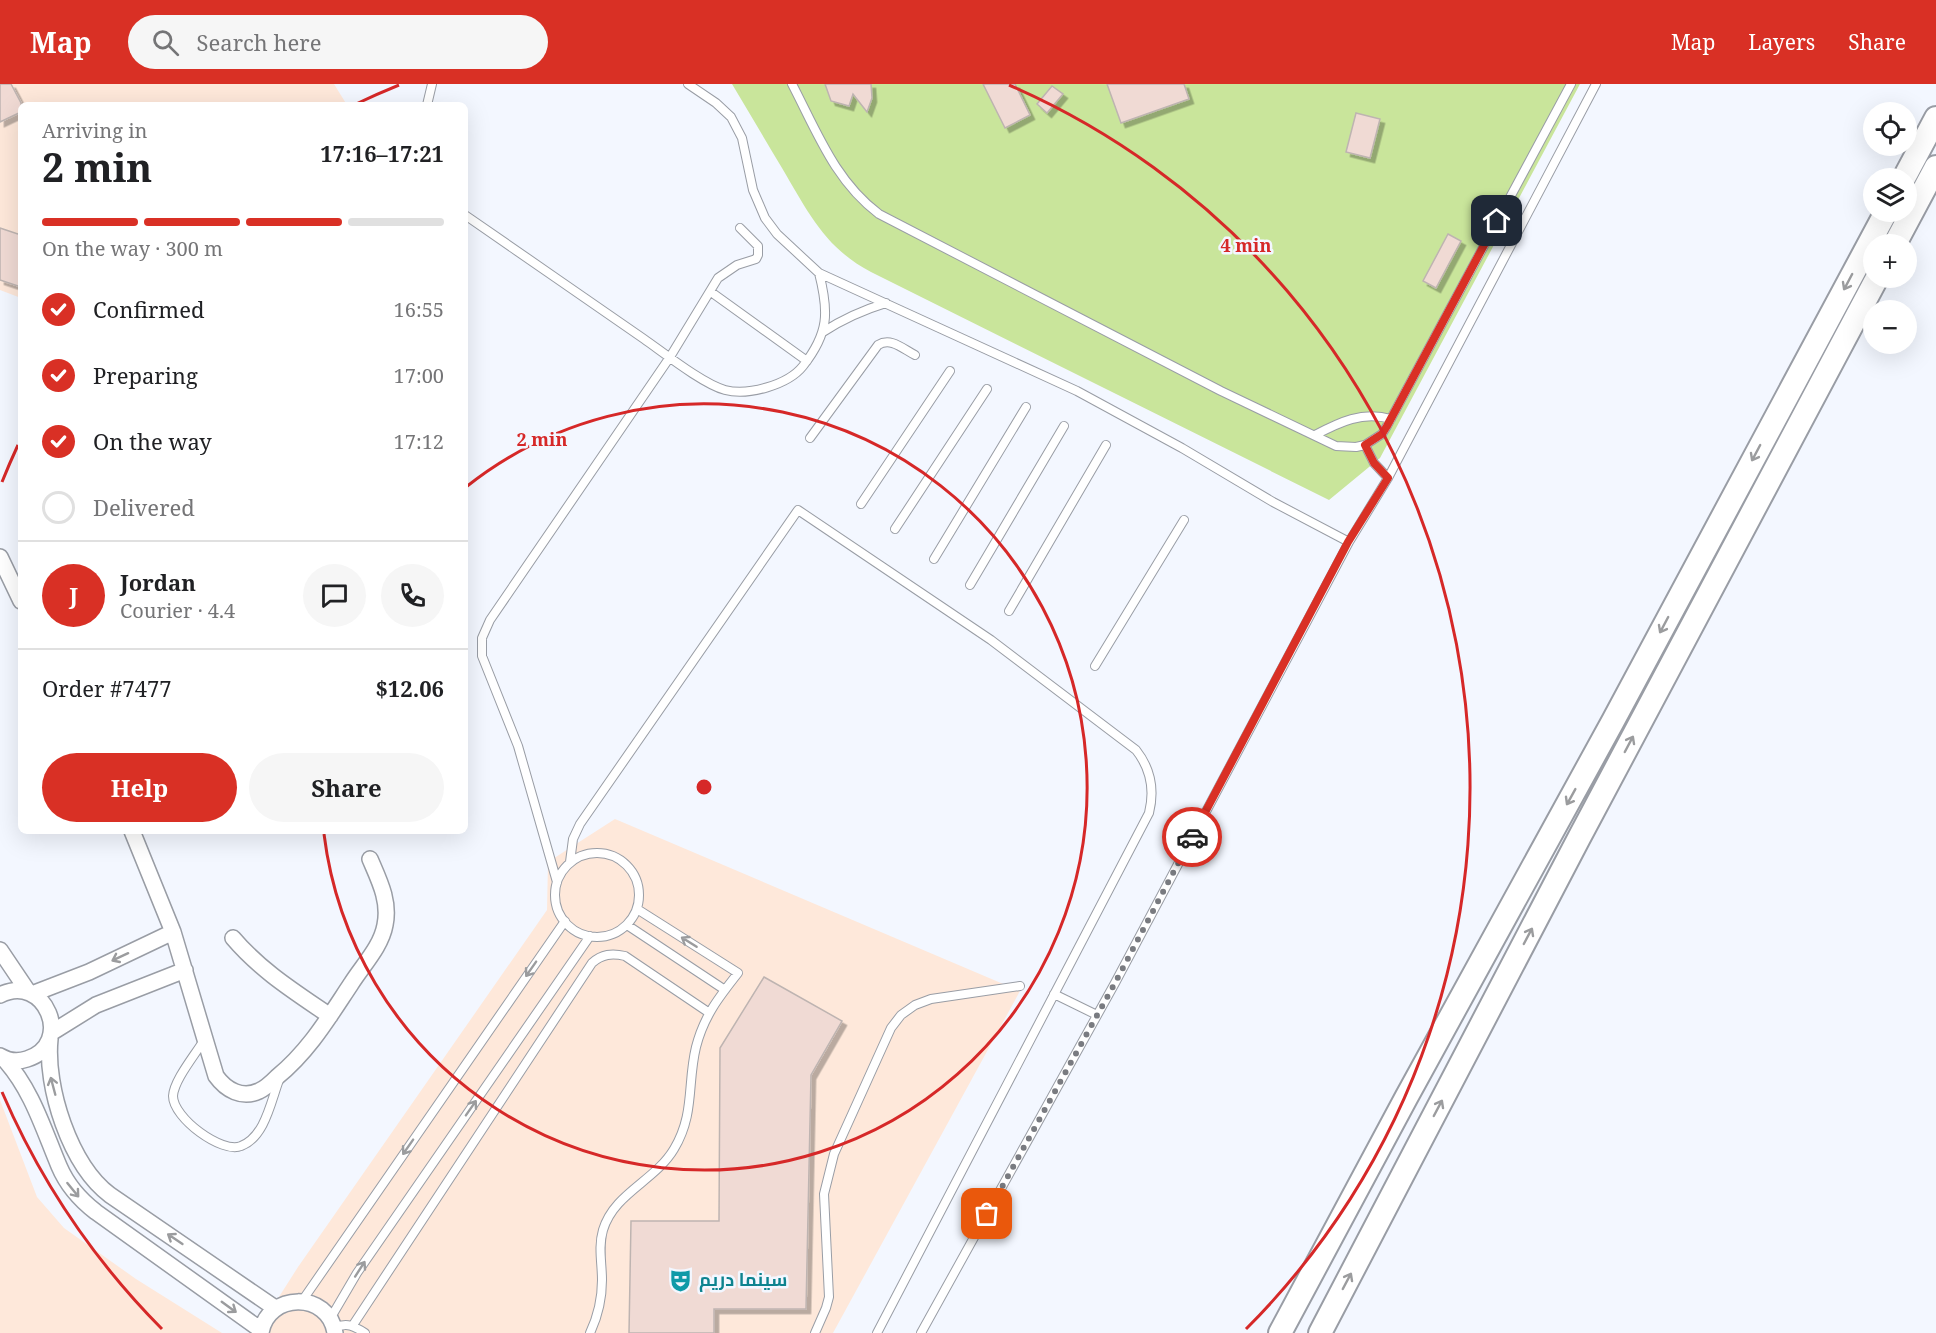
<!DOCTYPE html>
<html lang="en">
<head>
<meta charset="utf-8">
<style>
  :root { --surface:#fff; --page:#f6f6f6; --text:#202124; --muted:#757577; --line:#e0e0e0; --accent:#d93025 }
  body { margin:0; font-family:"Noto Serif",Cairo,serif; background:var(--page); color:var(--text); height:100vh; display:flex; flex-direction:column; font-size:22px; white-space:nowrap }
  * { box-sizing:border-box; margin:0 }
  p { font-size:20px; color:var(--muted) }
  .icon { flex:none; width:33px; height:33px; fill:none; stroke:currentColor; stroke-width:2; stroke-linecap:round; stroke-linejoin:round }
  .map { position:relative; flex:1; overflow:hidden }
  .drawer { position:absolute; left:18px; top:18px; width:450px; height:732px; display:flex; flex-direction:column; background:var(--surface); border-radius:9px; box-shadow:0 6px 24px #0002 }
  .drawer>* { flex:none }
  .buttons { position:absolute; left:1863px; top:18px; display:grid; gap:12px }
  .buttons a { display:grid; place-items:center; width:54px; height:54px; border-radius:50%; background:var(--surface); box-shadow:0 6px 24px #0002; font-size:30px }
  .pin { position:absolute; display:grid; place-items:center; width:51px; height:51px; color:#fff; margin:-26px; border-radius:12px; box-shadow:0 3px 9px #0006 }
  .courier { position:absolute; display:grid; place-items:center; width:60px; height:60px; margin:-30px; border:4px solid #d93025; border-radius:50%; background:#fff; color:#222; box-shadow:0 2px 8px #0007 }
  .headline em { font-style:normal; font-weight:700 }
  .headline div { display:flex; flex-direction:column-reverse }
  .headline { display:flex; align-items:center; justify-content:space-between; height:102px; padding:0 24px }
  h1 { font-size:39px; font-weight:700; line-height:45px }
  .bar { display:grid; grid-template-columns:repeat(4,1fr); gap:9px 6px; align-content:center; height:72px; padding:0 24px }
  .bar i { height:8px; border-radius:4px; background:var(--line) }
  .bar .active { background:var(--accent) }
  .bar p { grid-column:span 4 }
  .line { display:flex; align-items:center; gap:15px; padding:0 24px; border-top:2px solid var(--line) }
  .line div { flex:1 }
  .round { display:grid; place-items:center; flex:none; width:63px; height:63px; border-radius:32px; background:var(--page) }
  ol { padding:0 24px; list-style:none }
  li { display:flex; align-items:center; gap:18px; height:66px }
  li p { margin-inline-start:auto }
  li .icon { padding:6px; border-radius:50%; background:var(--accent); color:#fff; stroke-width:4 }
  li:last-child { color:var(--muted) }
  li i { width:33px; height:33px; border:3px solid var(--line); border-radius:50% }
  .cta { display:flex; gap:12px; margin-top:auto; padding:12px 24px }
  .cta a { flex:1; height:69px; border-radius:36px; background:var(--accent); color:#fff; font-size:24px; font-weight:700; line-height:69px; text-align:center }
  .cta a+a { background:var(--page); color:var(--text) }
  header { display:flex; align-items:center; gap:36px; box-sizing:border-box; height:84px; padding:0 30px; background:var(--accent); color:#fff }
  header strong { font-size:28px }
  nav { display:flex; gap:33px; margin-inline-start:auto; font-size:21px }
  .search { width:420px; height:54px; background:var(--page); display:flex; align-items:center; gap:15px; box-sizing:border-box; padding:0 21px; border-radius:33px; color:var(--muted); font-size:22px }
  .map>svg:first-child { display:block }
  .commercial { fill:#fee8da }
  .green { fill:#c9e59b }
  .building { fill:#f0dad4; stroke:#beb4b1; stroke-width:1.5; filter:url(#shadow) }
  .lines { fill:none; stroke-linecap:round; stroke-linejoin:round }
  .lane-casing { stroke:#999da5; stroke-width:10 }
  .street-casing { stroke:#999da5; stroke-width:18 }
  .primary-casing { stroke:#999da5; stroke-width:26 }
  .lane { stroke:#fff; stroke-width:8 }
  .street { stroke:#fff; stroke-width:15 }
  .primary { stroke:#fff; stroke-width:22 }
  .oneway { stroke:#9b9c9e }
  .done { stroke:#797b80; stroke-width:6; stroke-dasharray:0 10.8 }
  .route { stroke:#d93025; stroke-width:8 }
  .ring { fill:none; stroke:#d62828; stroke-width:3 }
  .labels { text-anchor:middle; stroke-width:5; stroke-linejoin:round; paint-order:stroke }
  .culture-label { font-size:18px; font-weight:bold; fill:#0d838f; stroke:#f3f7ff; text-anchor:start }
  .centre { fill:#d62828; stroke:#f3f7ff; stroke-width:3 }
  .ring-label { font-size:18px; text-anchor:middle; font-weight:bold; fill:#d62828; stroke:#f3f7ff; stroke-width:5; stroke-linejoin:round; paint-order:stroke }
</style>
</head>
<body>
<header>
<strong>Map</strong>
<div class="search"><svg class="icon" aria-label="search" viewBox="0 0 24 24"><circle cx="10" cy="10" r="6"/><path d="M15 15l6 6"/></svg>Search here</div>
<nav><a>Map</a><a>Layers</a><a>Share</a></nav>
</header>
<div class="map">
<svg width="1936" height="1249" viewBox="0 0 1936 1249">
  <defs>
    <filter id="shadow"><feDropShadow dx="4.5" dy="4.5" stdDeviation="0" flood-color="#0004"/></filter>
  </defs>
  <rect width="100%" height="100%" fill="#f3f7ff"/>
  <path class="commercial" d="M0,0h334l13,21h-326v193l-21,-8z
    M615,735l405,172 -187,342h-577l42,-66 249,-357 1,-48z
    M0,1016l37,97 27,31 72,51 86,54h-222z"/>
  <path class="green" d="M732,0h848l-200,374 -51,42 -458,-228c-46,-24 -63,-60 -89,-104 -17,-28 -33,-56 -50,-84z"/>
  <path class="building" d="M0,0h11l10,19v9l-21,10z
    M825,0h46l1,14 -5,14 -14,-18 -4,12 -18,-5z
    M983,0h32l15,31 -25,13z
    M1107,0h77l5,15 -68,24z
    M1052,2l11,8 -16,19 -10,-9z
    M1356,29l24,6 -10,39 -24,-6z
    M0,144l21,7v52l-21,-7z
    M1448,150l13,7 -25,47 -13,-7z
    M764,893l78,44 -31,54 -5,234h-92v24h-85l2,-112h88l1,-173z"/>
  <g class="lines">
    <defs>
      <path id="lane" d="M688,0l28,19 15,14 11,21 11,52 12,28 12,16 42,39 258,118 105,57 91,54 76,40
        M792,0c25,48 43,97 87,130l342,177 115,55 20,1 9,-2 17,-11 5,-8 184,-342
        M427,21l5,-21
        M465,131c60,41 119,83 179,124 20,14 59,45 81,51 23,6 63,-5 78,-24 26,-33 26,-54 16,-93
        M711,208l96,69
        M823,248c20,-13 40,-22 63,-29
        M1315,351c25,-13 47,-24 76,-16
        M810,354l68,-93c13,-8 25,4 37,10
        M1365,361l9,18 14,15
        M861,420l89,-133
        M895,445l92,-140
        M934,475l92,-152
        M970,501l94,-159
        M1009,527l97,-166
        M1095,582l89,-146
        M555 811a42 42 0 1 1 84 0a42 42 0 1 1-84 0Z
        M570,778l3,-23 7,-15 218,-314 193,130 145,110c15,19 19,39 13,63l-272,520
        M557,798l-39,-136 -36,-90v-18l8,-18 180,-263 48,-79 19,-13 19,-6 2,-4v-9l-18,-18
        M627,841l98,65
        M1054,910l43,21
        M204,956c-9,15 -30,40 -31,56 0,22 49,58 68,50 24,-9 30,-45 38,-66
        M302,1217l263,-380
        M330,1235l27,-46 233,-337
        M353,1241l239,-362c10,-9 20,-10 33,-7l83,56
        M334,1244c13,-6 20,-2 31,5
        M590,1249c8,-17 12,-35 12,-53 0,-17 -4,-33 1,-50 11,-37 52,-49 71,-81 21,-35 13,-65 22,-102 8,-31 23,-50 42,-74l-101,-64
        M815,1249l11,-25 3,-11 -5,-103 10,-40 57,-126 10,-13 14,-10 16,-6 89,-13
        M921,1249l194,-350 234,-441 39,-64 208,-394"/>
      <path id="street" d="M0,473l21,44
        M132,747l41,101 43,144c10,14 26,23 43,15 7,-3 13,-9 18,-14 32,-26 52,-60 74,-93 12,-19 30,-37 34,-59 5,-24 -6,-45 -15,-66
        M233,854c28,33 62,54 97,78
        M0,866l29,43
        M32,910l57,-22 84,-40
        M0,911c45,-23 75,49 27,64 -9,3 -19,2 -27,-3
        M51,949l45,-28 89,-35
        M50,955c-5,48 20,126 60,156l165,113
        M4,975c28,31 39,69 55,107 8,19 20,33 37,46l165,118
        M261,1249c6,-41 68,-42 74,0"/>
      <path id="primary" d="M1904,94l32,-60
        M1895,160l41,-77
        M1280,1249l126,-235 207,-377 273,-509
        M1320,1249l259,-495 298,-560"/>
    </defs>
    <use href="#lane" class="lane-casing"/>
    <use href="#street" class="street-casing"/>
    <use href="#primary" class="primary-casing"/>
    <use href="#lane" class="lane"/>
    <use href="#street" class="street"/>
    <use href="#primary" class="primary"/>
  </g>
  <defs><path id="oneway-shaft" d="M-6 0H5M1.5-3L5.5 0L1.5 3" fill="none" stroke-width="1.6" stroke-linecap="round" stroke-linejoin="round" transform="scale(1.5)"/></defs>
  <g class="oneway">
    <use href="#oneway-shaft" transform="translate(1848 198) rotate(118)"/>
    <use href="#oneway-shaft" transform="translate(1756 369) rotate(118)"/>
    <use href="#oneway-shaft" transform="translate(1664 541) rotate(118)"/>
    <use href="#oneway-shaft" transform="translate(1629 660) rotate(-62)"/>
    <use href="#oneway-shaft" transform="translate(1571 713) rotate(119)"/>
    <use href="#oneway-shaft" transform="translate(1528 852) rotate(-62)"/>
    <use href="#oneway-shaft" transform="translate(689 858) rotate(-148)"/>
    <use href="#oneway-shaft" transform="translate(120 873) rotate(155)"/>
    <use href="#oneway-shaft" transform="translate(531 885) rotate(125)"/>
    <use href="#oneway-shaft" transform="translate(53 1002) rotate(-105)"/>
    <use href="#oneway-shaft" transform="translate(471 1024) rotate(-55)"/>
    <use href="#oneway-shaft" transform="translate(1438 1024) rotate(-62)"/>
    <use href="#oneway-shaft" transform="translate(408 1063) rotate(125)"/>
    <use href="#oneway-shaft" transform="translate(73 1106) rotate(51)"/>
    <use href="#oneway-shaft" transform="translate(175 1155) rotate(-146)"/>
    <use href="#oneway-shaft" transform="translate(360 1185) rotate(-57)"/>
    <use href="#oneway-shaft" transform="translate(1347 1197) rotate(-62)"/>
    <use href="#oneway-shaft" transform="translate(229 1223) rotate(36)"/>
  </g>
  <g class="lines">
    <path class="done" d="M987,1130l128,-231 77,-146"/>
    <path class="route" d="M1192,753l156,-295 40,-64 -14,-15 -9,-18 17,-11 5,-8 110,-205"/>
  </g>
  <g class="ring">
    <path d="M466 403A383 383 0 1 1 324 750"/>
    <path d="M162 1245A766 766 0 0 1 2 1008M2 398A766 766 0 0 1 18 361M356 20A766 766 0 0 1 399 1M1009 1A766 766 0 0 1 1246 1245"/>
  </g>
  <defs>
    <symbol id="theatre-bare" viewBox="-9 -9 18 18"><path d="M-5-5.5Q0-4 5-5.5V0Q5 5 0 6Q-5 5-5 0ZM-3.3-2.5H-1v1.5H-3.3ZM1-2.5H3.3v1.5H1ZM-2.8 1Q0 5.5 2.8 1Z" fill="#0f9aa8" stroke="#f3f7ff" stroke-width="2.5" paint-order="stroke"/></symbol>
  </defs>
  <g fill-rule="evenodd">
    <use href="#theatre-bare" x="664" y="1180" width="33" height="33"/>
  </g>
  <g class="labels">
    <g class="culture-label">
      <text x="699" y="1202">سينما دريم</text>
    </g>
  </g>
  <circle cx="704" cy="703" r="9" class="centre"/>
  <g class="ring-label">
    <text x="1246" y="168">4 min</text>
    <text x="542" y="362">2 min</text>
  </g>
</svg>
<div class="buttons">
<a><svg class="icon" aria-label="locate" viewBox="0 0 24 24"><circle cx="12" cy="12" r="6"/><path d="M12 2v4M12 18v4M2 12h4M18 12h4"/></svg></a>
<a><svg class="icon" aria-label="layers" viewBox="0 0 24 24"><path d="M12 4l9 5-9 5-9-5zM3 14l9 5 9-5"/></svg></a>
<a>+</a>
<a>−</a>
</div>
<div class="pin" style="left:987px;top:1130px;background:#ea580c"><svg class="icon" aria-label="bag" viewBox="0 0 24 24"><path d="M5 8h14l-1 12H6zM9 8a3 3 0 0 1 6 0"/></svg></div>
<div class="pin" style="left:1497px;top:137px;background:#1f2937"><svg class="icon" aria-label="home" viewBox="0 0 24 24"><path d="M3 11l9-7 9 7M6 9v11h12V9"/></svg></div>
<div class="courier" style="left:1192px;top:753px"><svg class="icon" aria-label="car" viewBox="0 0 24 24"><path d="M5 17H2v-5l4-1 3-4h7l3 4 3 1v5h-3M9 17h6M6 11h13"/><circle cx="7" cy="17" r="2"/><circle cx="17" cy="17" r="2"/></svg></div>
<section class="drawer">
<div class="headline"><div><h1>2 min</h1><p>Arriving in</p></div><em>17:16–17:21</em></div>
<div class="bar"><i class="active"></i><i class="active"></i><i class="active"></i><i></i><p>On the way · 300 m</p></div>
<ol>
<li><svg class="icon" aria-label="check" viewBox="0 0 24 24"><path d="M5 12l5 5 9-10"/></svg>Confirmed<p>16:55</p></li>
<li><svg class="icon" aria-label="check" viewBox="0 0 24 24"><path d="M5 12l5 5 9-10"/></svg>Preparing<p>17:00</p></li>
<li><svg class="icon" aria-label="check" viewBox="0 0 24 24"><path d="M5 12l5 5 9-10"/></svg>On the way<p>17:12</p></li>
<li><i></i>Delivered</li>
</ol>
<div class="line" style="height:108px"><b class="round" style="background:var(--accent);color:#fff">J</b><div><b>Jordan</b><p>Courier · 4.4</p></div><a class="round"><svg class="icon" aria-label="chat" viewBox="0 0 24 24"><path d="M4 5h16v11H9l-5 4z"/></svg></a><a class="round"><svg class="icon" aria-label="phone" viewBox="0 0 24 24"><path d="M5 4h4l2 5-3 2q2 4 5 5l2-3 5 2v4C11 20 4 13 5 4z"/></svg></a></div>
<div class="line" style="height:78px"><div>Order #7477</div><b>$12.06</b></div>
<div class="cta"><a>Help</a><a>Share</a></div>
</section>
</div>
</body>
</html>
